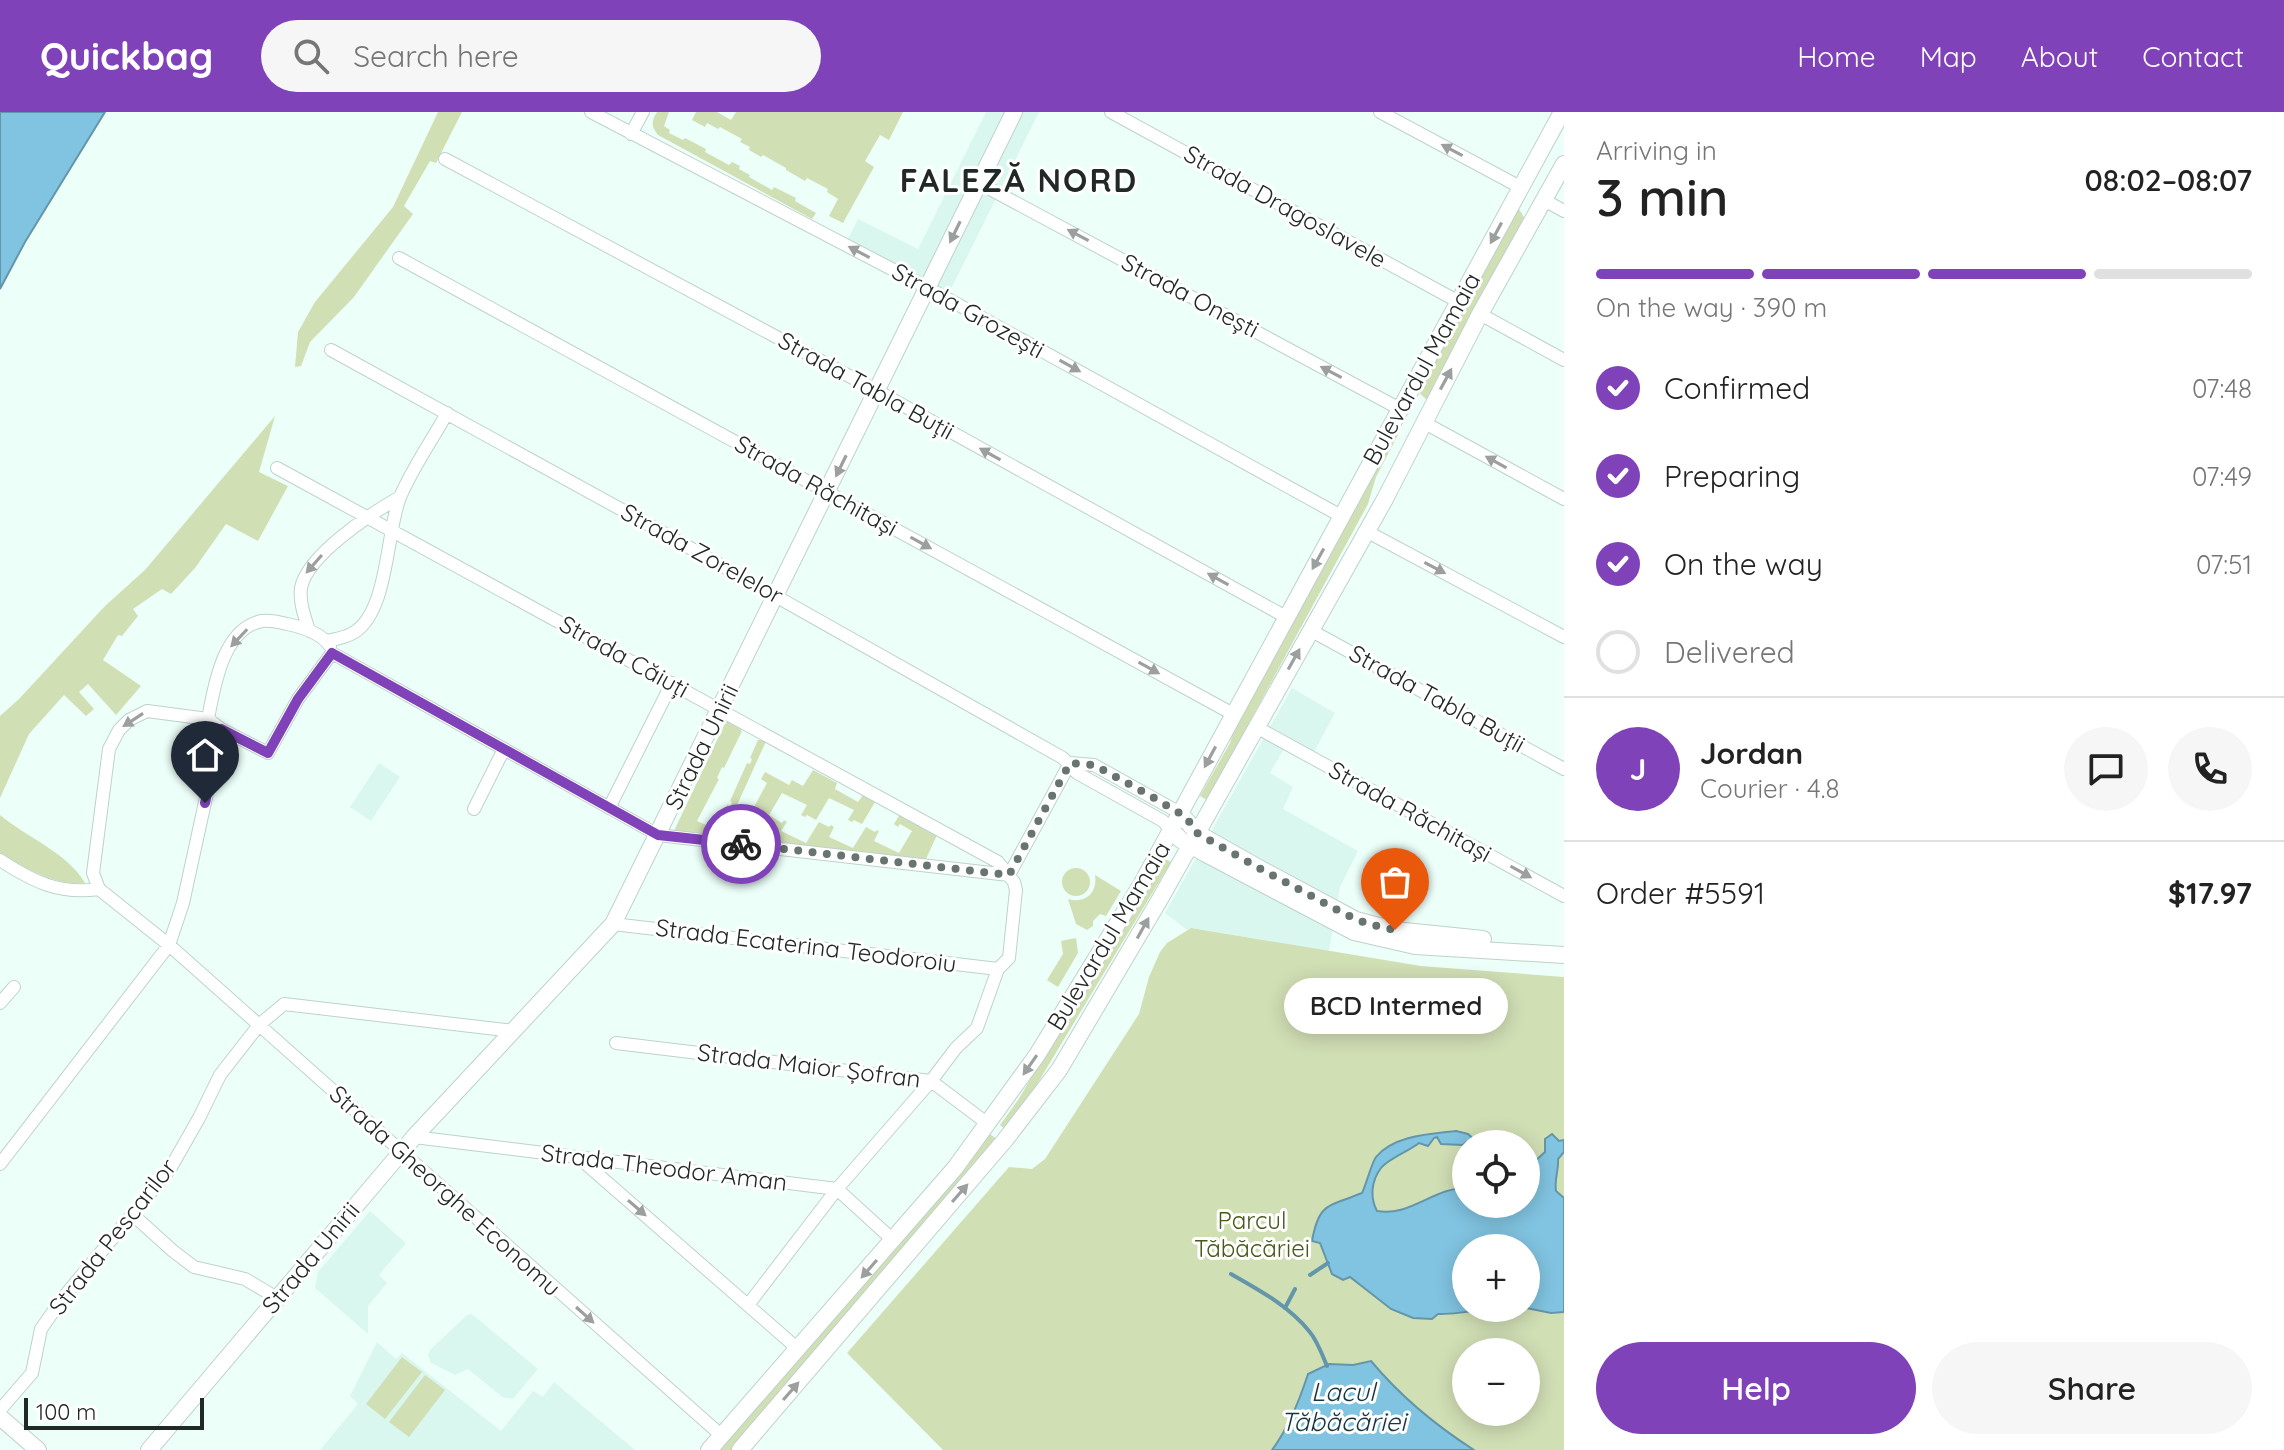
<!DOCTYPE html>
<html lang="en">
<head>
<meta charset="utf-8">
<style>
  :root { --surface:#fff; --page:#f6f6f6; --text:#222; --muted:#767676; --line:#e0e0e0; --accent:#8042b8 }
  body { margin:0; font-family:Quicksand,sans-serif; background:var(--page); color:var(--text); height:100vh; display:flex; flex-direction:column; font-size:30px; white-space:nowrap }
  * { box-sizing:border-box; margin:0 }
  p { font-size:26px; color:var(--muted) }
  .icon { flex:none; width:44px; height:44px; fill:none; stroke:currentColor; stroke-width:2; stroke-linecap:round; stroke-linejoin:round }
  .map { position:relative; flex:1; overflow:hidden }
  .side { display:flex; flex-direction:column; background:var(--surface); width:720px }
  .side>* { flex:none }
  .tools { position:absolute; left:1452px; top:1018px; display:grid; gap:16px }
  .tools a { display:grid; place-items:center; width:88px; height:88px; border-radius:50%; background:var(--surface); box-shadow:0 4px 20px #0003; font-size:40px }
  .scale { position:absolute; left:24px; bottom:20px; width:180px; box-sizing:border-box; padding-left:8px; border:4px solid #212927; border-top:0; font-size:22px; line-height:28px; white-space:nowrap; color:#212927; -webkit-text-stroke:6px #fff; paint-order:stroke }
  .pin { position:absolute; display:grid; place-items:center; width:68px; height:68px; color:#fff; margin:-82px -34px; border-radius:50% 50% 50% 0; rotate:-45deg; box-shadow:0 0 8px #0007 }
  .pin .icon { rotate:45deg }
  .courier { position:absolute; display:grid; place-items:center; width:80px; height:80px; margin:-40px; border:6px solid #8042b8; border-radius:50%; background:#fff; color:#222; box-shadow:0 2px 10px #0007 }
  .bubble { position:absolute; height:56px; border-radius:28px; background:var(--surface); box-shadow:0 4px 20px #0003; font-size:26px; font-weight:600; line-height:56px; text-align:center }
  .overview em { font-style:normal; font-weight:600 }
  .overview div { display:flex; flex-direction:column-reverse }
  .overview { display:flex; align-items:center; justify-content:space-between; height:136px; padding:0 32px }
  h1 { font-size:52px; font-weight:600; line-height:60px }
  .bar { display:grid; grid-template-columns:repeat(4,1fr); gap:12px 8px; align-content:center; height:96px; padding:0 32px }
  .bar i { height:10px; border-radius:6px; background:var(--line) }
  .bar .selected { background:var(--accent) }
  .bar p { grid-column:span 4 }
  .line { display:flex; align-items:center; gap:20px; padding:0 32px; border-top:2px solid var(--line) }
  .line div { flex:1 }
  .round { display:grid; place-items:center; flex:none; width:84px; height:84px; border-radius:42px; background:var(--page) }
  ol { padding:0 32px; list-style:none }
  li { display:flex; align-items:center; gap:24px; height:88px }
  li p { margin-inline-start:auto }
  li .icon { padding:8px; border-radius:50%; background:var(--accent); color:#fff; stroke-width:4 }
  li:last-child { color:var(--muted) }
  li i { width:44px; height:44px; border:4px solid var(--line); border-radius:50% }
  .button { display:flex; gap:16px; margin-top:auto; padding:16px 32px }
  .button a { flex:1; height:92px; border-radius:48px; background:var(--accent); color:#fff; font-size:32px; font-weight:600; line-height:92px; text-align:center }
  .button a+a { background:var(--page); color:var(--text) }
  header { display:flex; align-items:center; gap:48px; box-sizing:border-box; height:112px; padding:0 40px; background:var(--accent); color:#fff }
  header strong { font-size:38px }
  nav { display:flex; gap:44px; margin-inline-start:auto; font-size:28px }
  .search { width:560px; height:72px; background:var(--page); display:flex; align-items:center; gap:20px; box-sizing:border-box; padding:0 28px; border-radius:44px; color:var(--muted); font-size:30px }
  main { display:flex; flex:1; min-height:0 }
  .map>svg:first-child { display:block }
  .built { fill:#d9f7ee }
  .green { fill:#d1dfb5; fill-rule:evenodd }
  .water { fill:#81c4e1; stroke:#6496a9; stroke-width:2 }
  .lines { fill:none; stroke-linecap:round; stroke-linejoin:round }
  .stream { stroke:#6496a9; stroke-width:4 }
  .street-casing { stroke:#bdd2cc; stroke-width:14 }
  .secondary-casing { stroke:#bdd2cc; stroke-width:18 }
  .street { stroke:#fff; stroke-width:12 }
  .secondary { stroke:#fff; stroke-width:16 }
  .oneway { fill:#9b9f9e }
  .done { stroke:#687470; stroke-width:8; stroke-dasharray:0 14.4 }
  .route { stroke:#8042b8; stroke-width:10 }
  .labels { text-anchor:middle; stroke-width:6; stroke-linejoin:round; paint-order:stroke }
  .street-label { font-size:24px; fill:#212927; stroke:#fff }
  .park-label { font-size:24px; fill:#49591c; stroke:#fff }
  .water-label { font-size:26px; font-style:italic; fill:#163642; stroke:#fff }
  .district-label { font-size:32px; font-weight:bold; letter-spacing:2px; fill:#212927; stroke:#fff }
</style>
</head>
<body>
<header>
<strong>Quickbag</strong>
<div class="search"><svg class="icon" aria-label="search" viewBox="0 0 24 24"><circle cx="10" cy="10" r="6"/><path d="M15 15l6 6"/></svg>Search here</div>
<nav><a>Home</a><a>Map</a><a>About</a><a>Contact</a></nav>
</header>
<main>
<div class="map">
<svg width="1564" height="1338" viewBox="0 0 1564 1338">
  <rect width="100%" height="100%" fill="#edfff9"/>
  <path class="built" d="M986,0h53l-90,181 -103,-51 12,-23 60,30z
    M1292,576l43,25 -26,48 -24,-14 -15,26 23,14 -10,22 75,42 -18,36 -11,64 -138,-23 -4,2 -22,-17z
    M379,651l21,14 -29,44 -21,-14z
    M370,1099l36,32 -27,32 8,8 -19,23v28l-53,-46 3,-16z
    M472,1202l66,55 -25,30 -11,-2 -34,-28 -13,6 -24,-12 -3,-8 2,-5 37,-35z
    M377,1230l19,17 6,-6 99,78 32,-40 10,6 11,-15 81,68h-315l38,-46 -8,-8z"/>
  <path class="green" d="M438,0h24l-26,51 -6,-2 -26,45 9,8 -59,83 -44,45 -9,24 -6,1 3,-35 17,-30 78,-95z
    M657,0h12l-5,14 6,4 -1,3 14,7 2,-2 21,11 -1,3 24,13 3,-3 8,4 -1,3 11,6 -1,2 23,13 2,-3 22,11 -1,3 21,12 -4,6 -154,-84c-7,-9 -7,-13 -1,-23z
    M696,0h21l14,8 5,-8h167l-14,28 -9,-5 -15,26 9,6 -31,56 -14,-7 9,-17 -11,-7 1,-3 -21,-11 -2,3 -19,-11v-2l-23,-13 -2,2 -12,-7 1,-3 -10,-5 2,-3 -22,-12 -2,2 -11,-6 -2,4 -13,-7z
    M1517,94l8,13 -98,181 -10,-9z
    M275,304l-16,56 29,14 -30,55 -32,-17 -31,44 -24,26 -9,-5 -29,20 5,7 -16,20 -4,-1 -15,25 38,26 -25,29 -28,-31 -9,8 15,17 -8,7 -22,-21 -35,39 -29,64v-82l19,-17 86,-93 40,-36z
    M1396,317l4,2 -24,46 -8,27 -161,296 -7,-4 30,-53 8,-29z
    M728,605l15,7 -3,5 2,2 -18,37 -2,-1 -5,11 2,1 -22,42 21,9 3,-5 -3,-1 9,-19 3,1 2,-4 -2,-1 17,-38 3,1 2,-5 -2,-1 8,-18h3l3,-6 4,3 -46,101 -49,-5z
    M813,658l24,13 -2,6 23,13 5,-7 12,7 -13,22 -8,-4 -2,2 -4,-2 6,-10 -25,-12 -13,22 -9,-5 -2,2 -4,-2 6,-10 -25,-12 -13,22 13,8 2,-3 3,2 -6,9 25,12 13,-21 10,5 2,-2 3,2 -5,10 24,11 13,-21 9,5 2,-2 2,1 -5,10 25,12 13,-22 -12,-7 -2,3 -4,-3 6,-10 37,21 -12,26 -172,-19 2,-8 -10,-1 -3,-4 25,-46 -6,-4 4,-7 24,13 3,-5 11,6z
    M0,703c26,22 68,38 85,68 -30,3 -60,-15 -85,-30z
    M1163,746l8,4 -146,242 -19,26 -6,-5 18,-25z
    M1062 770a14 14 0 1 1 28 0a14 14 0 1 1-28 0Z
    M1095,763l26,16 -15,25 -6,-2 -7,7v5l-6,4 -11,-6 -8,-25c17,5 30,-6 27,-24z
    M1191,816l230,38 143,11v473h-621l-96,-97 162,-186 23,2 13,-10 94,-145 10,-37 11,-25 7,-9zM1466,1032h60v60h-60zM1466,1136h60v60h-60zM1466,1240h60v60h-60z
    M1076,826l2,15 -20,34 -11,-7 16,-26 -2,-13z
    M990,1022l8,6 -266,310h-14z
    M402,1245l20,15 -37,47 -19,-15z
    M425,1263l20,15 -36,47 -20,-15z"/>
  <path class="water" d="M0,0h105l-80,130 -25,47z
    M1456,1019l12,3 11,10 -13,-2 -3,3 -22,-1 -4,-7 -3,1 -6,8 -9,-3c-10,8 -31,16 -38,25 -10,13 -11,30 -4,43 33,6 56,-23 89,-23v16h60v-42l9,-1 10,-9v-13l7,-5 7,7 5,-1v12l-6,7c1,12 -4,19 -2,32l8,7v114l-13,1 -25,-5v-60h-60v60h24l-2,4c-17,-3 -33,3 -50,2l-6,5 -19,-1 -22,-9 -41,-32 -7,3 -11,-6 -12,-31 -8,-2c7,-39 16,-34 50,-48 4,-8 10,-31 14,-36 18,-22 55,-23 80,-26z
    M1371,1249c30,36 64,64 103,89h-202c17,-23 27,-48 36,-76l21,-10 24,1z"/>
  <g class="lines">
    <path class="stream" d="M1231,1162c28,16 58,32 78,57 8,9 13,23 18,35
      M1310,1163l18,-12
      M1285,1196l10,-19"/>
    <defs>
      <path id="street" d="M591,0l337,176 413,228
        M1111,0l348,190
        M1380,0l140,75
        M631,22l12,-22
        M445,47l432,232 409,226
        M979,71l421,226
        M1544,88l20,11
        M399,146l834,456
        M1480,202l84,46
        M331,238l313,172 419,236 14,15 86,48 8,9
        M1423,310l141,77
        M277,356l721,394 16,20 2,8 -7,68 -11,11 -21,59 -21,20 -25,33 -94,108 -89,116
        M1366,419l198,106
        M1310,518l254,139
        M309,519c-4,-14 -10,-29 -8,-43 6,-33 71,-75 99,-91
        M327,529c7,-2 17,-3 24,-7 37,-18 35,-98 48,-134 10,-27 34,-61 48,-87
        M332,541l-34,46 -30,54 -47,-24 -13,-10 -61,-8 -18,9 -10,10 -10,19 -16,124 6,16 70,56 553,491
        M332,541l326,182 351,40 61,-112
        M208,607c6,-32 15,-91 54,-98 9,-1 17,1 25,3 15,3 34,9 43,22
        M1256,615l308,169
        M1070,651l24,2 86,48
        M609,696l63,-125
        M474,697l30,-60
        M0,748c32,21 59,35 99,29
        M613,812l385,45
        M0,891l14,-16
        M616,931l315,38 57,43
        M414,1025l423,52 57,52
        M578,1045l220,192
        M0,1052l169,-219 14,-42 38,-174
        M132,1102l41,37 21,16 51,12 32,19
        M0,1298l32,-37 9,-44 21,-30 108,-130 29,-51 21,-43 39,-50 25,-21 229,27"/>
      <path id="secondary" d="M1180,701l17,20 62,35 97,52 39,10 88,9
        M1171,718l10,10 25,14 148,78 61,14 149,9
        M0,1305l38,33
        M149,1338l265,-313 199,-213 401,-812
        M709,1338l246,-282 82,-113 104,-170 421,-773
        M740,1338l265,-310 54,-70 101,-171 225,-400 95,-185 84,-150"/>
    </defs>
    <use href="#street" class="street-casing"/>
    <use href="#secondary" class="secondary-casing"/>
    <use href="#street" class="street"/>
    <use href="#secondary" class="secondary"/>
  </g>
  <defs><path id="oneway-solid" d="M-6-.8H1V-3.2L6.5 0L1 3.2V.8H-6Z" transform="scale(2)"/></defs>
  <g class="oneway">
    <use href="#oneway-solid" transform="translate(1452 38) rotate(-152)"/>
    <use href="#oneway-solid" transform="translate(955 120) rotate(116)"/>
    <use href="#oneway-solid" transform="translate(1496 121) rotate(118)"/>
    <use href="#oneway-solid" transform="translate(1078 123) rotate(-152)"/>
    <use href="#oneway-solid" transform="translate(859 140) rotate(-152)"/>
    <use href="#oneway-solid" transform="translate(1070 254) rotate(29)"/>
    <use href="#oneway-solid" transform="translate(1331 260) rotate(-152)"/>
    <use href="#oneway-solid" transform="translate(1446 267) rotate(-62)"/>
    <use href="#oneway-solid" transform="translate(990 342) rotate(-151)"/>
    <use href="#oneway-solid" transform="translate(1496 350) rotate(-151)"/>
    <use href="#oneway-solid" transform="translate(841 354) rotate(116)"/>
    <use href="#oneway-solid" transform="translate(921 431) rotate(29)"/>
    <use href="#oneway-solid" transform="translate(1318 447) rotate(119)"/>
    <use href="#oneway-solid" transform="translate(314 452) rotate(131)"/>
    <use href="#oneway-solid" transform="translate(1435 456) rotate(28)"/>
    <use href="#oneway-solid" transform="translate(1218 467) rotate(-151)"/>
    <use href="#oneway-solid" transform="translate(239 526) rotate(133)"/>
    <use href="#oneway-solid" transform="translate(1294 547) rotate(-61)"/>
    <use href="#oneway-solid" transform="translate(1149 556) rotate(29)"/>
    <use href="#oneway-solid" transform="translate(133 608) rotate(147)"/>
    <use href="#oneway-solid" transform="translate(1210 645) rotate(118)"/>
    <use href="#oneway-solid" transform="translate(1521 760) rotate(29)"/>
    <use href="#oneway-solid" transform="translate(1143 816) rotate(-61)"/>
    <use href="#oneway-solid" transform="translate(1030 953) rotate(125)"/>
    <use href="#oneway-solid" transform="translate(960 1081) rotate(-49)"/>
    <use href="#oneway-solid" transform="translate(637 1096) rotate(41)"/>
    <use href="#oneway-solid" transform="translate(869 1157) rotate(131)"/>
    <use href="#oneway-solid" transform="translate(585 1203) rotate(42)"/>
    <use href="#oneway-solid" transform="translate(791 1279) rotate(-49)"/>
  </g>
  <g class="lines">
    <path class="done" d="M741,732l268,31 61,-112 24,2 55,30 37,22 11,16 62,35 86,46 23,10 27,6"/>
    <path class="route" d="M205,691l16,-74 47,24 30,-54 34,-46 326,182 83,9"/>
  </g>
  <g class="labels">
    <g class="street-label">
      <text transform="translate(1285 95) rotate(29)" y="8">Strada Dragoslavele</text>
      <text transform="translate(1190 184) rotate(28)" y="8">Strada Onești</text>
      <text transform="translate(968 199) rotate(29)" y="8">Strada Grozești</text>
      <text transform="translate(1422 257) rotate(-61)" y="8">Bulevardul Mamaia</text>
      <text transform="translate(866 274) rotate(29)" y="8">Strada Tabla Buții</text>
      <text transform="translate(816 374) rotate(29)" y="8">Strada Răchitași</text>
      <text transform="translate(702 442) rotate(29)" y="8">Strada Zorelelor</text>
      <text transform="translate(624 545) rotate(29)" y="8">Strada Căiuți</text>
      <text transform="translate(1437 587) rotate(29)" y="8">Strada Tabla Buții</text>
      <text transform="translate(702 635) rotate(-64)" y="8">Strada Unirii</text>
      <text transform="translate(1410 700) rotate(29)" y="8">Strada Răchitași</text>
      <text transform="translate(1109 824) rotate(-59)" y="8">Bulevardul Mamaia</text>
      <text transform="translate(806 834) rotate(7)" y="8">Strada Ecaterina Teodoroiu</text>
      <text transform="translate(809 954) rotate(7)" y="8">Strada Maior Șofran</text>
      <text transform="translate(664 1056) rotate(7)" y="8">Strada Theodor Aman</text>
      <text transform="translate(445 1079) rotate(42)" y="8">Strada Gheorghe Economu</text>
      <text transform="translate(113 1125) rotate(-52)" y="8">Strada Pescarilor</text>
      <text transform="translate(311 1146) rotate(-50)" y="8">Strada Unirii</text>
    </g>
    <g class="park-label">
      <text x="1252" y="1117">Parcul<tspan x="1252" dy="28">Tăbăcăriei</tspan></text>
    </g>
    <g class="water-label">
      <text x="1343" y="1289">Lacul<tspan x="1343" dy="30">Tăbăcăriei</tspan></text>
    </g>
    <g class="district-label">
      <text x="1019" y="80">FALEZĂ NORD</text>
    </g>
  </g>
</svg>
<div class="tools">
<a><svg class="icon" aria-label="locate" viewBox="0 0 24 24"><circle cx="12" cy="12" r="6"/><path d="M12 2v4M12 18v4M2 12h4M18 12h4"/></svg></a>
<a>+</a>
<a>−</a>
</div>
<div class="scale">100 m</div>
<div class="pin" style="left:1395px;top:818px;background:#ea580c"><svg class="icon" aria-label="bag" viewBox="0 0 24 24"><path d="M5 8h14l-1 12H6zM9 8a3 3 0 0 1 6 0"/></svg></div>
<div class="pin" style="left:205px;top:691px;background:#1f2937"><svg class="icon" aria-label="home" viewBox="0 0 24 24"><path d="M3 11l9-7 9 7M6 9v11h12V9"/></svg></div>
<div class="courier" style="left:741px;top:732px"><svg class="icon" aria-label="bike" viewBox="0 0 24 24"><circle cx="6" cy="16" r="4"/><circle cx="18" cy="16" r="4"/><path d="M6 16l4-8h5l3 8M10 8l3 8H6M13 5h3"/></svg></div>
<div class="bubble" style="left:1284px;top:866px;width:224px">BCD Intermed</div>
</div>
<section class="side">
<div class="overview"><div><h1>3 min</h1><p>Arriving in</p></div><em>08:02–08:07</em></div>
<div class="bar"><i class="selected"></i><i class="selected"></i><i class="selected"></i><i></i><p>On the way · 390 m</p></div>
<ol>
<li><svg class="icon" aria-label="check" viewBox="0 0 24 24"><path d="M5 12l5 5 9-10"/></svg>Confirmed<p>07:48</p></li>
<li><svg class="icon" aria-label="check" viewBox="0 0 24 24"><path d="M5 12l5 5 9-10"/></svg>Preparing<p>07:49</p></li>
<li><svg class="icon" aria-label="check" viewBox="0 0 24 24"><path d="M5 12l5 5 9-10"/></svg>On the way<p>07:51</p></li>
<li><i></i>Delivered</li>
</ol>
<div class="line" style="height:144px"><b class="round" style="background:var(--accent);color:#fff">J</b><div><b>Jordan</b><p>Courier · 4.8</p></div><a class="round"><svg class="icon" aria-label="chat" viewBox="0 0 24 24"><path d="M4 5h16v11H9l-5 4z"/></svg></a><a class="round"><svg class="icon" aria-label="phone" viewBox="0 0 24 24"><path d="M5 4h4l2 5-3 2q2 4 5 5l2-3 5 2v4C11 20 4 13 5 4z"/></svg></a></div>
<div class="line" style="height:104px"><div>Order #5591</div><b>$17.97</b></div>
<div class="button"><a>Help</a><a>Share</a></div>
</section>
</main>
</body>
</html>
